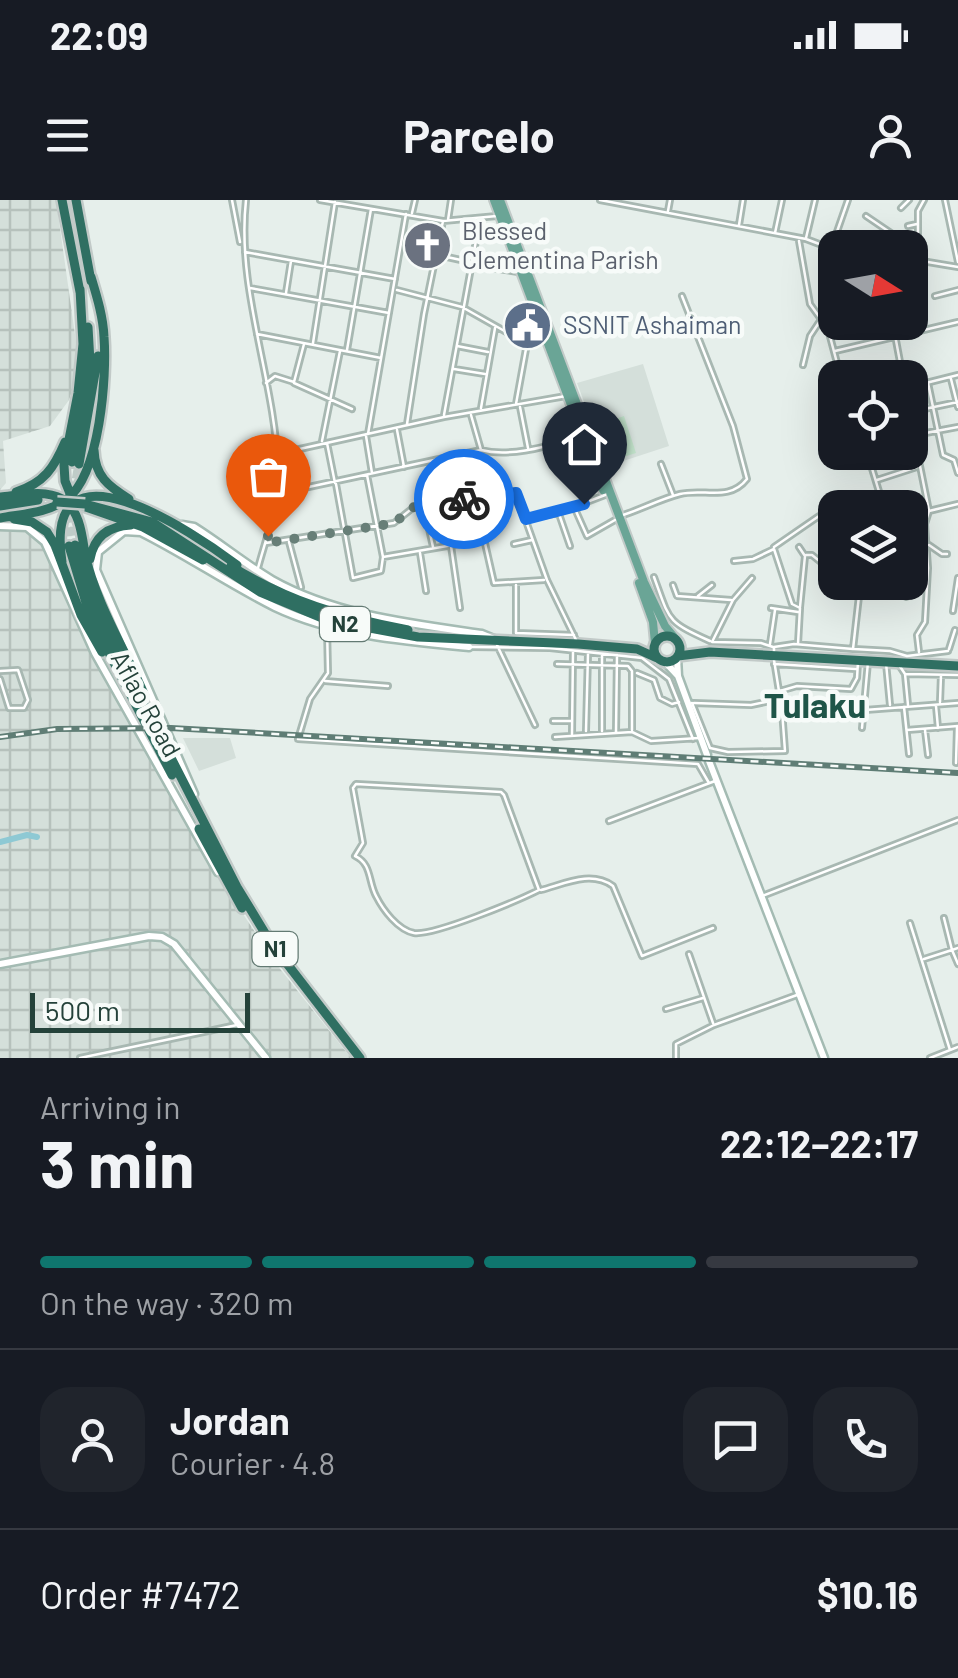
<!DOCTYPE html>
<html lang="en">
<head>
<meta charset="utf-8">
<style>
  :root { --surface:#171b24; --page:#20242c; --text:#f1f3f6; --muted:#9ea1a6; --line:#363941; --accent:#0f766e }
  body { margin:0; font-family:Barlow,sans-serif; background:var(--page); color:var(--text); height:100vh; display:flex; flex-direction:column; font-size:38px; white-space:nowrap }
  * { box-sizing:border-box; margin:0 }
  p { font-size:32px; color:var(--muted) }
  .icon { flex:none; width:55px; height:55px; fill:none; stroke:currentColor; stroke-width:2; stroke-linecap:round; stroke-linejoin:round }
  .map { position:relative; height:858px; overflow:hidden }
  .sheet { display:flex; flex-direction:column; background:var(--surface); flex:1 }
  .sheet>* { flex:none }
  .needle { width:65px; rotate:101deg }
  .tools { position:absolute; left:818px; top:30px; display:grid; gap:20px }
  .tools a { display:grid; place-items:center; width:110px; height:110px; border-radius:20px; background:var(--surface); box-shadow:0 10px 40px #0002; font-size:50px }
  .scale { position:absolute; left:30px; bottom:25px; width:220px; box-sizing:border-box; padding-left:10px; border:5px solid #24423a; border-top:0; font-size:28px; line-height:35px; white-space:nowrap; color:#24423a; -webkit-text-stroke:8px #f7fbf9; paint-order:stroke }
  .pin { position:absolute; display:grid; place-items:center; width:85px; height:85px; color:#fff; margin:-102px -42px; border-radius:50% 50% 50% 0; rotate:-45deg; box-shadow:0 0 10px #0007 }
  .pin .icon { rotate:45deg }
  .courier { position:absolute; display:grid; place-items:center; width:100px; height:100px; margin:-50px; border:8px solid #1a73e8; border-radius:50%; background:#fff; color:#222; box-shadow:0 2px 12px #0007 }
  .head em { font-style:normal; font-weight:700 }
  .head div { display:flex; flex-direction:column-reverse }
  .head { display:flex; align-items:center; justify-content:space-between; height:170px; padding:0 40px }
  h1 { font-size:65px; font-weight:700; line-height:75px }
  .bar { display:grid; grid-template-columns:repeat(4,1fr); gap:15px 10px; align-content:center; height:120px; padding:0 40px }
  .bar i { height:12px; border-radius:8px; background:var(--line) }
  .bar .active { background:var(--accent) }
  .bar p { grid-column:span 4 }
  .line { display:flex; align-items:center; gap:25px; padding:0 40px; border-top:2px solid var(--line) }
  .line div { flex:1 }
  .round { display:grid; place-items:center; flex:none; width:105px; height:105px; border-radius:30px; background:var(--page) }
  .status { display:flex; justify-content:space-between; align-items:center; height:70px; padding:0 50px; background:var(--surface); direction:ltr }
  .status svg { height:28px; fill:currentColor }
  header { display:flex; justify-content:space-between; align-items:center; height:130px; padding:0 40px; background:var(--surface); font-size:45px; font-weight:700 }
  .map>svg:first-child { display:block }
  .built { fill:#d4dfda }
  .industrial { fill:url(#industrial-grid) }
  .grass { fill:#bfe0c8 }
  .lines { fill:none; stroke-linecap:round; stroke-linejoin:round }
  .river { stroke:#8ec9d4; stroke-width:6 }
  .highway-tunnel { stroke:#bfccc8; stroke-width:9; stroke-dasharray:9 4.5; stroke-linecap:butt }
  .street-casing { stroke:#a8b8b2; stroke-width:8 }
  .secondary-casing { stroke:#a4bbb3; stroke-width:11 }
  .primary-casing { stroke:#c2cac8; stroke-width:12 }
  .highway-casing { stroke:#c2cac8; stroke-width:14 }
  .street { stroke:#fff; stroke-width:2.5 }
  .secondary { stroke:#fff; stroke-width:6 }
  .primary { stroke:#6aa596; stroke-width:8 }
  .highway { stroke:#2f6f62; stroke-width:9 }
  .rail-casing { stroke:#5f7d75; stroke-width:6 }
  .rail { stroke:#f7fbf9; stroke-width:2.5; stroke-dasharray:8; stroke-linecap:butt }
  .highway-bridge-casing { stroke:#c2cac8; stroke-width:14; stroke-linecap:butt }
  .highway-bridge { stroke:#2f6f62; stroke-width:9 }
  .done { stroke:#687f78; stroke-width:10; stroke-dasharray:0 18 }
  .route { stroke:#1a73e8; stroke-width:12 }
  .labels { text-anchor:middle; stroke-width:9; stroke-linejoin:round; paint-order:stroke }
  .shield { fill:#f7fbf9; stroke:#637a73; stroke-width:2.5 }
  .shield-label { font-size:22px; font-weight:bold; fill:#24423a }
  .worship-label { font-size:25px; fill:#5b616d; stroke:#f7fbf9; text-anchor:start }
  .service-label { font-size:25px; fill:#4e5e75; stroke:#f7fbf9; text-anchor:start }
  .street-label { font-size:25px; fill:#24423a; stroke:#f7fbf9 }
  .district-label { font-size:35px; font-weight:bold; fill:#1f5548; stroke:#f7fbf9 }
</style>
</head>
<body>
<div class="status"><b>22:09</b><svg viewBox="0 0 49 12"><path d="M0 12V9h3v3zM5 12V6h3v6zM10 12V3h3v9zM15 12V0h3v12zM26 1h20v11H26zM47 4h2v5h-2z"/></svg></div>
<header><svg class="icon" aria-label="menu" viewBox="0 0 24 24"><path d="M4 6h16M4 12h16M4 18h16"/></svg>Parcelo<svg class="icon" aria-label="person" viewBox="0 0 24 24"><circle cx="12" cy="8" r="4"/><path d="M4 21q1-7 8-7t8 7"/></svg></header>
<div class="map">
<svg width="958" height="858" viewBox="0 0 958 858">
  <defs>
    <pattern id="industrial-grid" width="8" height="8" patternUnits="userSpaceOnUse" patternTransform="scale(2.5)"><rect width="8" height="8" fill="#d4dfda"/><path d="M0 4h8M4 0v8" fill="none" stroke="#b6c1bc"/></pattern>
  </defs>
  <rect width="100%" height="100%" fill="#e6efeb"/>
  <path class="built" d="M643,164l26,82 -61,20 -31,-83z
    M183,538h47l6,20 -37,13z"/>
  <path class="industrial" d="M0,0h56l22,156 -2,23 -7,21 -19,26 -47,15 3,42 -6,7z
    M22,330l8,1 10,8 44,98 131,235 62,93 74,93h-351v-527z"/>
  <path class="grass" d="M624,216l12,37 -22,7 -12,-36z"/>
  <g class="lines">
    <path class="river" d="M0,642l27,-7 10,2"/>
    <path class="highway-tunnel" d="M74,292l5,-28
      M74,313l1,32
      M66,314l3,32"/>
    <defs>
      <path id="street" d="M232,0l8,42
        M246,0c-10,90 29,179 32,269 1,35 -11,66 -20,99
        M320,0l123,21 54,-5
        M600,0l206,39 29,11
        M945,0l13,62
        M901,8l8,-8
        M668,11l2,-11
        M412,13l3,-13
        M866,16l28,19v13
        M448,20l3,-20
        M739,25l4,-25
        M908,26l9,-2
        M775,33l7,-33
        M806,38l9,-38
        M799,41l11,63 18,25 13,49
        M832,46l16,-46
        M245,52l150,27
        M438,55l32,7
        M910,59l48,8
        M472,65l46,7
        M825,84l10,-21
        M250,88l139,25
        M397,90l65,17 46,26 36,3
        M286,93l5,-32
        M935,96l23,-6
        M889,122l6,13 8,43
        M918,130v-119l6,-11
        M257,134l124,24
        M313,143l22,-141
        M457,146l31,6
        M347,150l24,-141
        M835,151l123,-29
        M803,165l7,-29 10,-15
        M454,169l31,5
        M870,178l32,-8
        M951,179l7,28
        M266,183l9,-7 19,6 10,-38
        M294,183l58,26
        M928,183l15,72 11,5 4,13
        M910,187l48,-12
        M516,204l12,-66
        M520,207l8,41
        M481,208l14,-80
        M910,212l48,-10
        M444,215l36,-196
        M471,215l10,35
        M910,216l19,95
        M407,224l17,-110 19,-93
        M397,230l7,37
        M368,234l38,-220
        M915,235l43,-8
        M366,236l6,37
        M322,241l18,-90
        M327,243l8,40
        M867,252l17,56
        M277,254l167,-37 122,-21
        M870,257l18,-5
        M661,264l12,31
        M877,280l40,-13
        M336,284l17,94 28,-7 2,-14 -16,-82
        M276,294l205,-44c30,8 70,-5 100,-13
        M479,298l5,41 10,44 50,-3
        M457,300l7,41
        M424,306l9,41
        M575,309l12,27 28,-16
        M559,314l11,32
        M620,316c20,-6 40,-17 60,-22 24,-6 49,8 67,-15l-14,-53 -51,-130
        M527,319l31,-6 47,-18
        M910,339l9,-13 6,-2 4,-13 29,-7
        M289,342l12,45
        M266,343l128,-20 20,-16 10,-2 92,-12 31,87 30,62
        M514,344l18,-4
        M929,345l13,9h5
        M451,346l9,62
        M774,347l45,-31 16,12
        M799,347l6,9 -5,51
        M420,353l6,38
        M806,355h6l16,13
        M383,357l99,-17
        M734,361l19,-2 21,-10 18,55 8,4 -2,36
        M654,377c16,44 12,44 56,64
        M752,378l-19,22 -21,42 49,1 12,4
        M901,382l5,15
        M516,385v48l58,2
        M673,385l4,11 54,4
        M698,396l14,-11
        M771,408l27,4
        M953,411l5,-33
        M327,427l1,46 -18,26 -12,40 400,25 11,19
        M770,444l5,-34
        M497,445l38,80
        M471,447l79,1 92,10 27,21 24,60
        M854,449l36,2 17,5
        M949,449l6,-19
        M919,452l-2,-17 8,-13 3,-54 -3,-44
        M774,453v-6l20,-3 59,5 6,-53 5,-14
        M907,456l41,-5
        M886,463l4,42
        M557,464l71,2 4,5v59
        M774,464l82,5
        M899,465l6,9 3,31
        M0,471l18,-1 10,30 -4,8h-15l-9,-29
        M637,473l17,7 6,18 12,6 7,-2
        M905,474l53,1
        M325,481l63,5
        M780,491l17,-5 54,3 6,-11 1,-16
        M940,502l1,-27
        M692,503l18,45 18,4 57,-1 -3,-41 -8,-50
        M694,503l57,2 29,-6
        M936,506l2,22
        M904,507l5,47
        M865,510l93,-7
        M553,521h18
        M862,528l6,-66
        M907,530l51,-4
        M925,530l3,25
        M586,531l2,-77
        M602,531v-77
        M616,532l1,-77
        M572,534l1,-82
        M555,537l77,-5 19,9 48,-3
        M956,563l1,-35
        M356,584l145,8 3,3 35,95c-20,10 -105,46 -125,43 -16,-3 -31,-23 -38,-37 -8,-15 -4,-32 -21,-40l8,-13 -10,-55z
        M609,621l106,-40
        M541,690c23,-6 50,-20 72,-4l29,70 71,-28
        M762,696l196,-76
        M944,718l8,32 6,-2
        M910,723l40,127
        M689,754l24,69
        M924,759l28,-9 6,14
        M666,809l37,-11
        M80,858l157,-33
        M676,858v-14l38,-19 83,-30
        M930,858l28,-11"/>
      <path id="secondary" d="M182,325l12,2c27,17 51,37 78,53 62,35 140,44 210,54l12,5
        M0,326l27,1 18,15 50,111 123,219
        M677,458l1,18 29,79
        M665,462l13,14
        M709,561l115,297
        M194,594l-98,-224 2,-18 26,-21 17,1c46,23 88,52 134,75 59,28 130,34 194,40
        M0,764l149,-28 13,1 12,7 92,114"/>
      <path id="primary" d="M494,0l109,290
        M500,0l144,382 21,44 10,12
        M639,383l14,39 2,21"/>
      <path id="highway" d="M62,0l18,92
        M76,0l15,81
        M80,89l3,55 -5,49 -14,72 1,16 6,15 12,10 60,21 60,33
        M94,250c1,26 14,36 35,49
        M72,262l18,-100 -2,-35
        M79,264l19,-108
        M16,292c28,-9 38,-24 49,-50
        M1,297c19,-2 44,-8 61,2 18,11 20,36 23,55 11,50 40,95 60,142
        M85,304l67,18 108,70 67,28 91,17 160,7 59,5 20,9
        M0,306l38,-6
        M0,318c22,-4 48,-5 67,-19 33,-25 40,-123 37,-162 -1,-21 -7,-40 -13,-60
        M14,319l18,3 15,10 8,13 26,70 21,37
        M75,345l19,62 143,280 34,56 89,115
        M69,346l21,70 82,159
        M90,359c4,-22 18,-33 41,-34
        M62,362c-20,-132 131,-30 175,3
        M231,366c56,35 112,52 177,64
        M654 449a13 13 0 1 1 26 0a13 13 0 1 1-26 0Z
        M678,456l32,-4 248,14
        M199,629l43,79"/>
    </defs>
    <use href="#street" class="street-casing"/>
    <use href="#secondary" class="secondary-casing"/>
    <use href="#primary" class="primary-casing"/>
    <use href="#highway" class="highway-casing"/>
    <use href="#street" class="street"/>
    <use href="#secondary" class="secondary"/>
    <use href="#primary" class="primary"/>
    <use href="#highway" class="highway"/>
    <defs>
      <path id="rail" d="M0,537l57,-8 114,-1 787,45"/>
    </defs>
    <use href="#rail" class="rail-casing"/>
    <use href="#rail" class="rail"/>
    <defs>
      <path id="highway-bridge" d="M57,302l28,2"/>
    </defs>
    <use href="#highway-bridge" class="highway-bridge-casing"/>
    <use href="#highway-bridge" class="highway-bridge"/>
  </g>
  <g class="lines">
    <path class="done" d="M268,336l-2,7 111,-17 17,-3 20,-16 50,-8"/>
    <path class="route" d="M464,299l52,-6 10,26 58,-15"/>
  </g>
  <defs>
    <symbol id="church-disc" viewBox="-11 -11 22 22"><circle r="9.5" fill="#6b7280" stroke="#f7fbf9"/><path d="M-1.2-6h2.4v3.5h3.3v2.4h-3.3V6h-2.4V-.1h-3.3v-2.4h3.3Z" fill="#fff"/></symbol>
    <symbol id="civic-disc" viewBox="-11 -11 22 22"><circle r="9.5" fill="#5c6f8a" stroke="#f7fbf9"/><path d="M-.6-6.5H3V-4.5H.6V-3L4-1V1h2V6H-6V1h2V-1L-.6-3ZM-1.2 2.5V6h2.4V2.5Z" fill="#fff"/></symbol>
  </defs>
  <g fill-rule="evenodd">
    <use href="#church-disc" x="400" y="18" width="55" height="55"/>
    <use href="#civic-disc" x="500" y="98" width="55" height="55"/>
  </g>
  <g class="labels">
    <g class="shield">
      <rect x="320" y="407" width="50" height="34" rx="8"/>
      <rect x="252.5" y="732" width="45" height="34" rx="8"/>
    </g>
    <g class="shield-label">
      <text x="345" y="432">N2</text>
      <text x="275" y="757">N1</text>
    </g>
    <g class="worship-label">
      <text x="462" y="40">Blessed<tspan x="462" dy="29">Clementina Parish</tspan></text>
    </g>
    <g class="service-label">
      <text x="563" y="134">SSNIT Ashaiman</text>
    </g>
    <g class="street-label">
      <text transform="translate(146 504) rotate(61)" y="9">Aflao Road</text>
    </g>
    <g class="district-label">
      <text x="815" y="518">Tulaku</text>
    </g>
  </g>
</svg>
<div class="tools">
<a><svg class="needle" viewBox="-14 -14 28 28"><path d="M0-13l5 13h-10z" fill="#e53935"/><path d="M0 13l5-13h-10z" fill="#9ea1a6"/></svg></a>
<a><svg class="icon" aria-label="locate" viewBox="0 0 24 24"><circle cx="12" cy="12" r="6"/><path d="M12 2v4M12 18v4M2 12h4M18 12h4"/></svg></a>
<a><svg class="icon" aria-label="layers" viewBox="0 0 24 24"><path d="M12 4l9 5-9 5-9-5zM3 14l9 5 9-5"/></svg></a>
</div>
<div class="scale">500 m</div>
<div class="pin" style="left:268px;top:336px;background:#ea580c"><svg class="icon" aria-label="bag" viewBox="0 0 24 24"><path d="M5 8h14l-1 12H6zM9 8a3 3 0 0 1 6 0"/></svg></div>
<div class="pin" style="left:584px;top:304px;background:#1f2937"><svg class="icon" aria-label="home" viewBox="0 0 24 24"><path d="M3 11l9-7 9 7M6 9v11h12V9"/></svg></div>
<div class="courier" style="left:464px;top:299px"><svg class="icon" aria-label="bike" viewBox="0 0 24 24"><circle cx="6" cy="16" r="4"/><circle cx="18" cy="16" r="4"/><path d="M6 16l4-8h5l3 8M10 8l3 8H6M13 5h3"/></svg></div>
</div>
<section class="sheet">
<div class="head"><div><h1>3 min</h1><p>Arriving in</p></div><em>22:12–22:17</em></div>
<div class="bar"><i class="active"></i><i class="active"></i><i class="active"></i><i></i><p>On the way · 320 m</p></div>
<div class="line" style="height:180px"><a class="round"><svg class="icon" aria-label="person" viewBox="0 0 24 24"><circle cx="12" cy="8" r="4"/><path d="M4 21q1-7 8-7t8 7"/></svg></a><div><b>Jordan</b><p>Courier · 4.8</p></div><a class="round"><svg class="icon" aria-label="chat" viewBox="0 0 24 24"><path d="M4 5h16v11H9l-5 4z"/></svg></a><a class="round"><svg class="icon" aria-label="phone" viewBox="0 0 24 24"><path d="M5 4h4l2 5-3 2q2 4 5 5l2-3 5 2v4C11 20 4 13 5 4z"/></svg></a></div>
<div class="line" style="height:130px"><div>Order #7472</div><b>$10.16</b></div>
</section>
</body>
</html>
